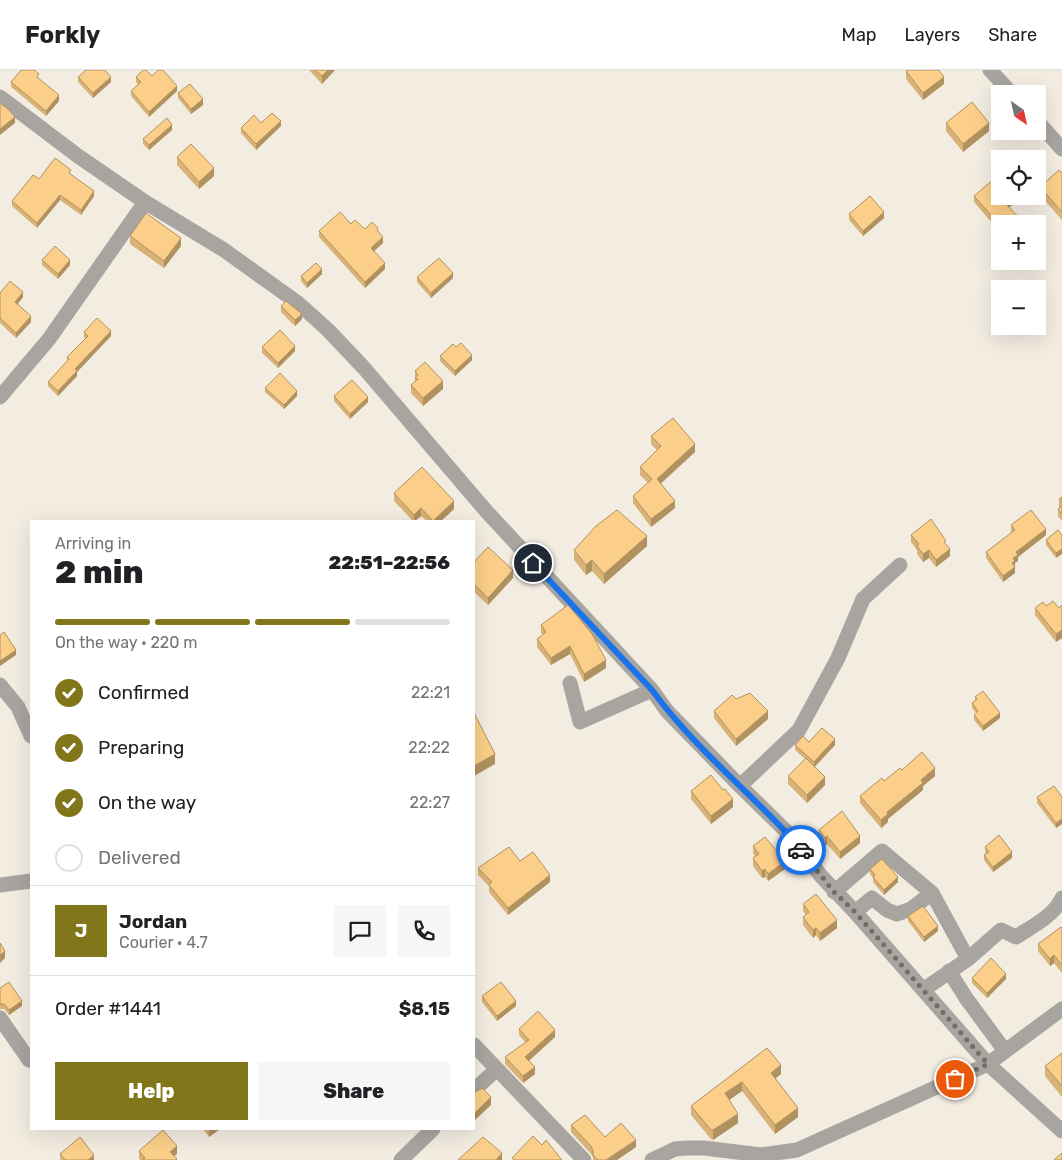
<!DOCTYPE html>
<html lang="en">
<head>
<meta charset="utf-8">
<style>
  :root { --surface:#fff; --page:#f6f6f6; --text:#202124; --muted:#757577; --line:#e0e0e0; --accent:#82761a }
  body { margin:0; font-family:Rubik,sans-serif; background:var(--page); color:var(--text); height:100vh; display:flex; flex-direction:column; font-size:19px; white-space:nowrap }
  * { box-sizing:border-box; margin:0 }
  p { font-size:16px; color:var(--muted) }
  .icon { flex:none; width:28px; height:28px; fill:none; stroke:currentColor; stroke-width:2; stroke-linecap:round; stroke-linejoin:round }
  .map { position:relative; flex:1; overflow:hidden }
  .drawer { position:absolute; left:30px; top:450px; width:445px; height:610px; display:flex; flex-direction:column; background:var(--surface); border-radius:0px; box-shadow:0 5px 20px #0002 }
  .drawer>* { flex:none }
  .needle { width:32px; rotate:146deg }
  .fabs { position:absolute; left:991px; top:15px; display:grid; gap:10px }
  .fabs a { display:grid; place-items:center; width:55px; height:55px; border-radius:0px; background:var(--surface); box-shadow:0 5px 20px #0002; font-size:25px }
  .pin { position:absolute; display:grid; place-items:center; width:42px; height:42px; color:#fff; margin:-21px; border:2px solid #fff; border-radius:50%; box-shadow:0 1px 5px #0007 }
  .courier { position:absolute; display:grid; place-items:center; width:50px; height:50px; margin:-25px; border:4px solid #1a73e8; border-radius:50%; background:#fff; color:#222; box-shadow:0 1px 6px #0007 }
  .summary em { font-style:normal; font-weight:800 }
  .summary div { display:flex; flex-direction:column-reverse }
  .summary { display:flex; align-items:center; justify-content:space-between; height:85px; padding:0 25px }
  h1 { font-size:32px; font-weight:800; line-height:38px }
  .bar { display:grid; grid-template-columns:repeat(4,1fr); gap:8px 5px; align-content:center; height:60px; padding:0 25px }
  .bar i { height:6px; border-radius:4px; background:var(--line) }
  .bar .current { background:var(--accent) }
  .bar p { grid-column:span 4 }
  .line { display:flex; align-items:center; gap:12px; padding:0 25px; border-top:1px solid var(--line) }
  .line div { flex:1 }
  .round { display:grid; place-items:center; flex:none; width:52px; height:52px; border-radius:0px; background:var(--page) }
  ol { padding:0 25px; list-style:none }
  li { display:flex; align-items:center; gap:15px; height:55px }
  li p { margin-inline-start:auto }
  li .icon { padding:5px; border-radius:50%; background:var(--accent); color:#fff; stroke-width:4 }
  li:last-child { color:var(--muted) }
  li i { width:28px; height:28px; border:2px solid var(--line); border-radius:50% }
  .action { display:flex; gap:10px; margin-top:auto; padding:10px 25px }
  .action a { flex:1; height:58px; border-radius:0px; background:var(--accent); color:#fff; font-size:20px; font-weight:800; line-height:58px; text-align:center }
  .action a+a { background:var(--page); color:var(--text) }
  header { display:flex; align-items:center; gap:30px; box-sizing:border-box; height:70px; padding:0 25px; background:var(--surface); border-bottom:1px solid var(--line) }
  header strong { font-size:24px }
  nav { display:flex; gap:28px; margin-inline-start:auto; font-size:18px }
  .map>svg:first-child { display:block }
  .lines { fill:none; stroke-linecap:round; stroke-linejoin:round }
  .minor { stroke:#a8a5a0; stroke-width:15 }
  .wall { fill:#d8b276 }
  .shaded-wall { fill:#b09160 }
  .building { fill:#fbcf89; stroke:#b09160 }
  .done { stroke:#726e67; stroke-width:5; stroke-dasharray:0 9 }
  .route { stroke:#1a73e8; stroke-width:6 }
</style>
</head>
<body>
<header>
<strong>Forkly</strong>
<nav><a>Map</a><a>Layers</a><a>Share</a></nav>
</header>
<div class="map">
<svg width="1062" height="1090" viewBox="0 0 1062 1090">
  <rect width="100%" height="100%" fill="#f3ece1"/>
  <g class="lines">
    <path class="minor" d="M990,0l22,24
      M0,27l78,59 67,46 79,48 74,53 30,27 36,38 123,144 165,178 15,21 73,75 49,48 32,42 34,36 133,152 74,67
      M1038,52l24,27
      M0,327l49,-58 96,-137
      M570,613l10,39 72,-32
      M0,615l18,22 13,29
      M740,716l59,-56 39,-72 25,-59 37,-34
      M0,815l31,-4
      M834,822l48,-41 50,42 -21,16 -14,5 -10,-4 -15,-12 -17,14
      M968,889l33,-29 15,7c15,-10 38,-21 46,-39
      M949,901l17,27 39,53
      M923,920l45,-31 -36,-66
      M0,948l29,42
      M474,975l110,115
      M474,1020l23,-21
      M401,1090l32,-31
      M652,1090l23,-11 12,-1h17l57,7 36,-5 191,-86 74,-55"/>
  </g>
  <path class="wall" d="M309,0h26l-13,14z
    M906,1l38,13 -21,16 -17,-21z
    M152,6l25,15 -28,26 -18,-21v-5l8,-6 -3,-3v-5z
    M78,7l33,5 -18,16 -15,-16z
    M39,9l20,22 -13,15 -35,-29v-5z
    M178,23l25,12 -12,9 -13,-16z
    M261,53l20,3 -25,24 -15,-17v-5z
    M946,53l43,8 -26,21 -17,-21z
    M172,60l-23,20 -6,-6v-5z
    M177,87l37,19 -15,13 -22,-24z
    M1062,103v47l-22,-25v-8z
    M71,105l23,21 -13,19 -21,-15 -23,28 -25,-22v-5l27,-22z
    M974,126l38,9 -2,2 -10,17v13l-1,-2v-4l-25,-29z
    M849,144l35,4 -21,18 -14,-16z
    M351,154l14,5 13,2 5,12 -9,8 11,18 -20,19 -46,-51v-6z
    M130,166l51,10 -17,22 -34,-24z
    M42,190l28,5 -12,14 -16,-14z
    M322,204l-15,14 -6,-7v-5z
    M417,207l36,1 -22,20 -14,-16z
    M0,223l23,4 -5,7 13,18 -15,16 -16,-15z
    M281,236l21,13 -7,7 -14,-14z
    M84,262l27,4 -34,36v4l-19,20 -10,-10v-4l19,-20v-5l19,-18 -2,-2z
    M262,277l33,4 -17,17 -16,-15z
    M440,286l32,4 -17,16 -15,-15z
    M415,301l28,18 -20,17 -12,-13v-8l4,-3z
    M265,318l32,8 -13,13 -19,-17z
    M334,326l34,6 -18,17 -16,-18z
    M651,366l44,16 -34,31 14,25 -24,19 -18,-24v-7l15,-13 -8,-8v-8l17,-17 -6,-6z
    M394,423l60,16 -13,12h-14l-6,-5 -6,5h-2l-19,-20z
    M1062,427v24l-4,-5v-7l2,-1 -1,-1v-8z
    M1011,455l35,10 -28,22v4l-3,2v10l-12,9 -17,-24v-6l26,-19 -1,-1z
    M1058,460l-2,28 -10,-13v-5z
    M911,465l35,9 4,12 -14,11 -7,-9 -6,4 -6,-8v-4l-6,-8z
    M647,476l-43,38 -12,-13 -6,4 -12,-15v-10z
    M474,492l39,16 -25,27 -14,-13z
    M1062,535v33l-6,4 -21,-27v-7l11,-2 13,2z
    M541,555l65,43 -22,14 -14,-28 -19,11 -14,-18v-8l6,-4 -2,-2z
    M31,614v11l-1,-2v-8z
    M975,627l25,21 -17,13 -9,-11v-5l2,-2 -4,-5v-5l3,-3z
    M736,629l32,20 -32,27 -22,-28v-7z
    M809,672l26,3 -20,22 10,18 -18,18 -19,-19v-8l17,-17 -10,-9v-5z
    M902,700l33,6 -12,10v4l-35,29v3l-7,6 -21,-25v-7z
    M691,721l42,16 -22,17 -20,-25z
    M1037,727h25v27l-6,4 -19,-25z
    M819,760l41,13 -20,16 -13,-15 -2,2 -6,-8z
    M753,776l32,23 -17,12 -3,-4 -3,1 -9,-12v-8l2,-2 -2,-3z
    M985,777l27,11 -19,14 -9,-12v-5l2,-1 -1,-2z
    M520,791l30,21 -42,33 -19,-23v-6l-11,-11v-7z
    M870,799l28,13 -14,13 -11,-13v-4l-3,-4z
    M803,834l34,24 -17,13 -4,-6 -3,3 -10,-13v-8l3,-2 -3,-4z
    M908,846l30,15 -14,11 -16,-21z
    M1062,858v45l-8,-10 -4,3 -12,-15v-7z
    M972,908l34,1 -19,19 -15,-15z
    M0,918l22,18 -13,9 -5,-6h-4z
    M482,926l34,10 -19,15 -15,-19z
    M519,959l36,8 -26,24 6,13 -12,9 -18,-19v-7l21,-14 -7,-8z
    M767,978l14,26 -6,4 23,39 -23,17 -33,-43 -13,9 9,23 -25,17 -2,-1 -20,-24v-9z
    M1062,983v44l-17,-21v-10z
    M571,1055l34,12 31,10 -19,13h-24v-2l-2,-4 -20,-22z
    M203,1059h17l-11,8z
    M139,1081l38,3 -3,2 3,4h-37l-1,-1z
    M60,1084l34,6h-33l-1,-1z"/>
  <path class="shaded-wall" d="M328,0h7l-13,14v-8z
    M111,7v5l-18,16v-5z
    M944,7v7l-21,16v-7z
    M177,16v5l-28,26v-5z
    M59,25v6l-13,15v-5z
    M203,29v6l-12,9v-5z
    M15,47v6l-15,12v-6z
    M281,51v5l-25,24v-6z
    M989,53v8l-26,21v-8z
    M172,55v5l-23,20v-5z
    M214,98v8l-15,13v-7z
    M94,121v5l-13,19v-5z
    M60,125v5l-23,28v-5z
    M1012,129v6l-6,5v-6z
    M884,142v6l-21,18v-5z
    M383,167v6l-12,11v-6z
    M181,168v8l-17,22v-7z
    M70,190v5l-12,14v-5z
    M385,193v6l-20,19v-6z
    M322,199v5l-15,14v-5z
    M453,203v5l-22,20v-5z
    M23,222v5l-8,10v-5z
    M302,244v5l-7,7v-6z
    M31,246v6l-15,16v-5z
    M111,261v5l-34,36v4l-19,20v-5l17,-22z
    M295,276v5l-17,17v-5z
    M472,285v5l-17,16v-5z
    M443,311v8l-20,17v-8z
    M297,321v5l-13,13v-4z
    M368,327v5l-18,17v-5z
    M695,374v8l-38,35v-8z
    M454,431v8l-13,12h-8z
    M675,431v7l-24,19v-8z
    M421,438v8l-6,5h-1v-6z
    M1046,459v6l-28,22v4l-3,2v10l-12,9v-6l9,-13 4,-11z
    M647,466v10l-43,38v-10z
    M950,479v7l-14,11v-7z
    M1062,479v5l-6,4v-5z
    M929,480v8l-6,4v-8z
    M592,490v11l-6,4v-10z
    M513,500v8l-25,27v-7z
    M1062,560v8l-6,4v-8z
    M570,576v8l-19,11v-7z
    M16,580v5l-16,11v-5z
    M606,590v8l-22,14v-8z
    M768,641v8l-32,27v-7z
    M1000,643v5l-17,13v-5z
    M835,669v6l-21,22v-5z
    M495,684v10l-21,12v-10z
    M935,698v8l-12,10v4l-35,29v3l-7,6v-8l6,-8 34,-32z
    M825,707v8l-18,18v-8z
    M733,729v8l-22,17v-8z
    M1062,749v5l-6,4v-5z
    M827,766v8l-2,2v-8z
    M860,766v7l-20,16v-7z
    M1012,782v6l-19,14v-5z
    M785,791v8l-17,12v-7z
    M765,799v8l-3,1v-7z
    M550,805v7l-42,33v-7z
    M898,807v5l-14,13v-5z
    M837,850v8l-17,13v-8z
    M938,856v5l-14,11v-5z
    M816,858v7l-3,3v-8z
    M5,881v7l-5,5v-8z
    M1054,885v8l-4,3v-7z
    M1006,904v5l-19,19v-5z
    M22,931v5l-13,9v-5z
    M516,931v5l-19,15v-5z
    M555,960v7l-30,27v-7z
    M781,995v9l-10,8v-9z
    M535,997v7l-12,9v-7z
    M742,1012v9l-17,12v-10z
    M491,1027v8l-17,16v-7z
    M798,1038v9l-23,17v-9z
    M738,1044v9l-25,17v-10z
    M210,1059h10l-11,8v-7z
    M636,1070v7l-19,13h-11z
    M177,1076v8l-7,5v-7z
    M502,1083v7h-6z
    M94,1085v5h-6z"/>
  <path class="building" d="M21,0h13l5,4 -2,3 22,18 -13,16 -35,-29z
    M86,0h19l6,7 -18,16 -15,-16z
    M143,0h3l6,6 6,-6h5l14,16 -28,26 -18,-21 10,-9 -5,-5z
    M315,0h13l-6,6z
    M907,0h32l5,7 -21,16 -17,-22z
    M190,14l13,15 -12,10 -13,-16z
    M972,32l17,21 -26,21 -17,-21z
    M0,33l8,6 7,8 -15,12z
    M272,43l9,8 -25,23 -15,-16 13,-13 7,8z
    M167,48l5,7 -23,20 -6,-6z
    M191,74l23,24 -15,14 -22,-25z
    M55,88l16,12 -2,3 25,18 -13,19 -21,-15 -23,28 -25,-22 21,-26 6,4z
    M1059,100l3,3v39l-22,-25z
    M995,108l5,6v12h10l2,3 -6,5 19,20h-25v1l-26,-29z
    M870,126l14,16 -21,19 -14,-17z
    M340,142l11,12 4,-4 10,9 7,-7 6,6 -1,2 6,7 -12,11 14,15 -20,19 -46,-51z
    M146,143l35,25 -17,23 -34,-25z
    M55,176l15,14 -12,14 -16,-14z
    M439,188l14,15 -22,20 -14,-16z
    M316,193l6,6 -15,14 -6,-7z
    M10,211l13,11 -8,10 16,14 -15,17 -16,-15v-25z
    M286,231l16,13 -7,6 -14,-14z
    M97,248l14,13 -36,38 2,2 -19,20 -10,-9 21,-23 -2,-2 21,-21 -4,-4z
    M280,260l15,16 -17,17 -16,-16z
    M461,273l11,12 -17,16 -15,-15 13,-12 3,3z
    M425,292l18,19 -20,17 -12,-13 7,-6 -3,-1 3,-3 -3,-4z
    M280,303l17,18 -13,14 -19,-17z
    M352,310l16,17 -18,17 -16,-18z
    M673,348l22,26 -38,35 18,22 -24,18 -18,-23 19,-17 -12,-12 21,-21 -10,-10z
    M422,397l32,34 -21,20 -12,-13 -7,7 -20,-22z
    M1062,427v6l-3,-4z
    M1062,436v8l-4,-5z
    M617,440l30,26 -43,38 -12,-14 -6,5 -12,-15 22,-24z
    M1031,440l15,19 -30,23 2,3 -5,3 2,3 -3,2 3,4 -12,9 -17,-24 29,-22 -4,-5z
    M931,449l15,22 -2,1 6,7 -14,11 -7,-10 -6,4 -6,-8 2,-2 -8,-9z
    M1058,460l4,5v14l-6,4 -10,-13z
    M488,477l25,23 -25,28 -14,-14v-22z
    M1053,531l6,7 3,-3v25l-6,4 -21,-26 8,-6 3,4z
    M568,535l24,29 14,26 -22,14 -14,-28 -19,12 -14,-19 9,-7 -5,-7z
    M4,562l12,18 -16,11v-26z
    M983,621l17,22 -17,13 -9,-11 4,-4 -6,-8 5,-4 -2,-2z
    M750,623l18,18 -32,28 -22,-28 18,-16 4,4z
    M474,643l21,41 -21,12z
    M822,658l13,11 -21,23 -19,-17 8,-9 6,6z
    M922,682l13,16 -14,12 2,3 -36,29 1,2 -7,6 -21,-24 22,-18 2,3 16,-13 2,2z
    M806,688l19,19 -18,18 -19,-19z
    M711,705l12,15 2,-1 8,10 -22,17 -20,-25z
    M1054,716l8,11v22l-6,4 -19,-26z
    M842,741l18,25 -20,16 -13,-16 -2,2 -6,-8z
    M999,765l13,17 -19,15 -9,-12 5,-3 -4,-5z
    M765,767l20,24 -17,13 -3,-5 -3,2 -9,-13 6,-4 -6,-8z
    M509,777l11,14 13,-9 17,23 -42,33 -19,-23 3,-3 -14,-14z
    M882,789l16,18 -14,13 -11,-13 2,-2 -5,-6z
    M816,824l21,26 -17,13 -4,-5 -3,2 -10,-13 6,-5 -6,-8z
    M923,836l15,20 -14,11 -16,-21z
    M1061,857l1,1v37l-8,-10 -4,4 -12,-15z
    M0,873l5,8 -5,4z
    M991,888l15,16 -19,19 -15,-15z
    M9,912l13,19 -13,9 -5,-6h-4v-16z
    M501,912l15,19 -19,15 -15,-20z
    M538,941l17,19 -30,27 10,10 -12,9 -18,-19 24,-17 -10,-11z
    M767,978l14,17 -10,8 27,35 -23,17 -33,-43 -17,11 13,21 -25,16h-2l-20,-24z
    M1062,983v33l-17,-20z
    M482,1018l9,9 -17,17v-22h2z
    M585,1045l20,22 16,-14 15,17 -30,20h-8l-5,-5v-4l-2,-5 -20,-21z
    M163,1060l14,16 -7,6 7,7 -1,1h-34l3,-2 -6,-7z
    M533,1066l9,9 4,-5 16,20h-48l-2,-2z
    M80,1067l14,18 -6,5h-23l-5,-6z
    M483,1067l19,16 -6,7h-38z
    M1062,1083v7h-8z"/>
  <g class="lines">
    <path class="done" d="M801,780l33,42 21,20 133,152 -33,15"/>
    <path class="route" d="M533,493l119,127c27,37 61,70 94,102 19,19 39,37 55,58"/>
  </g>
</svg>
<div class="fabs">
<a><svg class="needle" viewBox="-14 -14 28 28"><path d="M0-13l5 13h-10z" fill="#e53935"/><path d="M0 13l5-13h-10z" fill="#757577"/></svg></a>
<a><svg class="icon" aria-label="locate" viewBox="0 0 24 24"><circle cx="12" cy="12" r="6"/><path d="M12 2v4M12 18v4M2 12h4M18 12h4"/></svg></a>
<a>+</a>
<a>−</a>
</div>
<div class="pin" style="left:955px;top:1009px;background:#ea580c"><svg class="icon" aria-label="bag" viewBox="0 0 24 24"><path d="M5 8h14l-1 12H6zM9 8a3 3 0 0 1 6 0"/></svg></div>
<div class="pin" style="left:533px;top:493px;background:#1f2937"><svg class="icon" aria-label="home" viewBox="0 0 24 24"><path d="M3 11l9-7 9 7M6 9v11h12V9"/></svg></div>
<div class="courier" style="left:801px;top:780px"><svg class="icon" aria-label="car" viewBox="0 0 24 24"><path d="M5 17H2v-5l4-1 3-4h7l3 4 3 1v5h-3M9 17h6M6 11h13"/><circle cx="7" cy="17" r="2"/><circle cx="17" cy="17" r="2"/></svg></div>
<section class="drawer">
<div class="summary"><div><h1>2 min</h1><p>Arriving in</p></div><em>22:51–22:56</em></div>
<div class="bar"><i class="current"></i><i class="current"></i><i class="current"></i><i></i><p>On the way · 220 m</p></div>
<ol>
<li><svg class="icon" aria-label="check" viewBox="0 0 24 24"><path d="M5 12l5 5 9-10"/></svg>Confirmed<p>22:21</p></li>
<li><svg class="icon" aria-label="check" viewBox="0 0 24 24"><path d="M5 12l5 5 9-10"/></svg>Preparing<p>22:22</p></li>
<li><svg class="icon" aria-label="check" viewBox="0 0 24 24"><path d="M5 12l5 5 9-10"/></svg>On the way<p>22:27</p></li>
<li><i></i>Delivered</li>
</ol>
<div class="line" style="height:90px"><b class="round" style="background:var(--accent);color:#fff">J</b><div><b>Jordan</b><p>Courier · 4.7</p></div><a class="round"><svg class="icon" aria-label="chat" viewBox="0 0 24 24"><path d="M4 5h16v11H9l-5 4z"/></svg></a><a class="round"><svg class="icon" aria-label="phone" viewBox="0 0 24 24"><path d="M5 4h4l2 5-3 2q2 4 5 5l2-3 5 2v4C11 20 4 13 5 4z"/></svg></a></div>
<div class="line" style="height:65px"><div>Order #1441</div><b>$8.15</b></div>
<div class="action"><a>Help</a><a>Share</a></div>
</section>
</div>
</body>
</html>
